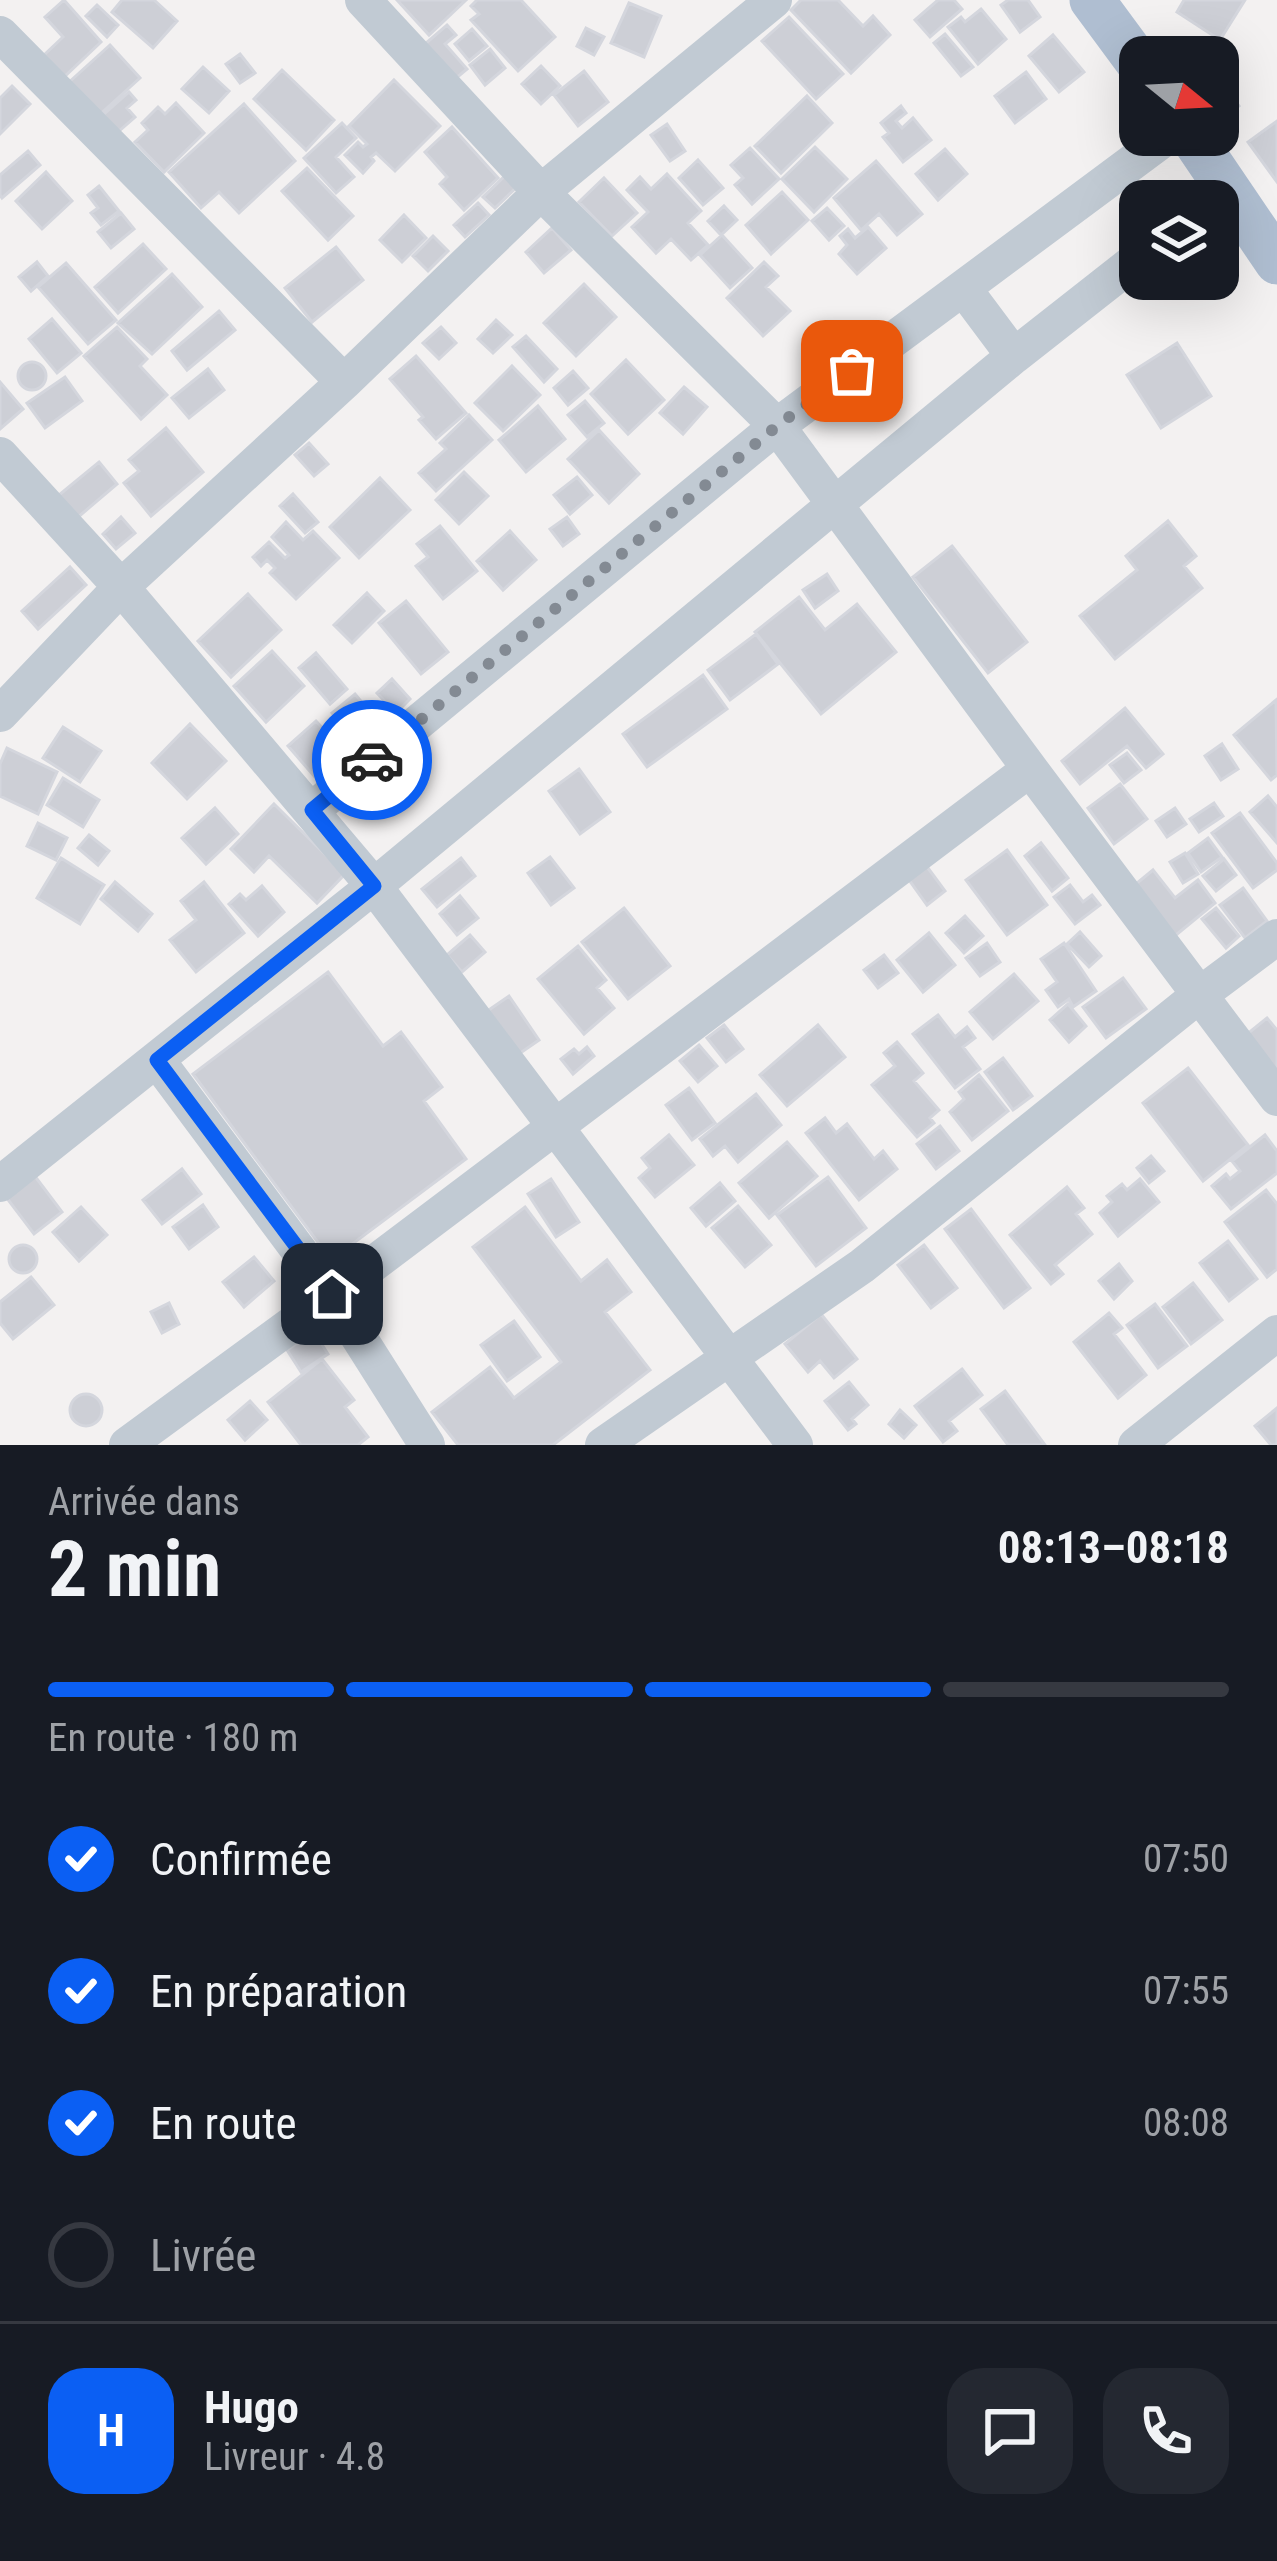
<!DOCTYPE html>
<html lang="fr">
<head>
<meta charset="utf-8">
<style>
  :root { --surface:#171b24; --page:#242831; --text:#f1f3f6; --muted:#9ea1a6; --line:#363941; --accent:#0b5ff3 }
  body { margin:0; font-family:"Roboto Condensed",sans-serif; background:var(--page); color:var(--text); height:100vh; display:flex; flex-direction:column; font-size:45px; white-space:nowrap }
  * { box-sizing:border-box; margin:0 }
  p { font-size:39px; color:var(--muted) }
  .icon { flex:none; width:66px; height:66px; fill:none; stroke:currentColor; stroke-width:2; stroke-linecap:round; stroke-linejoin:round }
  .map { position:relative; height:1445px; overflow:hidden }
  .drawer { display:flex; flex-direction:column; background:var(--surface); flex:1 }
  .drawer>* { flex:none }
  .needle { width:78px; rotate:108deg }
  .controls { position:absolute; left:1119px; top:36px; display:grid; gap:24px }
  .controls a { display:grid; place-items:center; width:120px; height:120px; border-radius:24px; background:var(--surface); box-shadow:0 12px 48px #0002; font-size:60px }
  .pin { position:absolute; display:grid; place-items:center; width:102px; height:102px; color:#fff; margin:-51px; border-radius:24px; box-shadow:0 6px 18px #0006 }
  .courier { position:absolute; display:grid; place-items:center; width:120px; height:120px; margin:-60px; border:9px solid #0b5ff3; border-radius:50%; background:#fff; color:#222; box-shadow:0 3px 15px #0007 }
  .headline em { font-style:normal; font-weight:700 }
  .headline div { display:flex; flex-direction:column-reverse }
  .headline { display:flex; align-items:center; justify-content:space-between; height:204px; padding:0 48px }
  h1 { font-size:78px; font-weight:700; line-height:90px }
  .bar { display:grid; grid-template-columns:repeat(4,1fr); gap:18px 12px; align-content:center; height:144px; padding:0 48px }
  .bar i { height:15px; border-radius:9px; background:var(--line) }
  .bar .selected { background:var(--accent) }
  .bar p { grid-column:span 4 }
  .line { display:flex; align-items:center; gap:30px; padding:0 48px; border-top:3px solid var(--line) }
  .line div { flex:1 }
  .round { display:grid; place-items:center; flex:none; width:126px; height:126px; border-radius:36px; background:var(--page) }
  ol { padding:0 48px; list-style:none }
  li { display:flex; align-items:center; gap:36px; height:132px }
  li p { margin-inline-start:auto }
  li .icon { padding:12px; border-radius:50%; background:var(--accent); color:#fff; stroke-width:4 }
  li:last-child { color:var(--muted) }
  li i { width:66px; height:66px; border:6px solid var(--line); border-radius:50% }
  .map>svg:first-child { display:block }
  .building { fill:#cdcfd6; stroke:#d4d6dd; stroke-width:3 }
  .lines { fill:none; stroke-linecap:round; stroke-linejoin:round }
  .minor { stroke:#c1cad3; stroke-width:36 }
  .major { stroke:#afbed1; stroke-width:45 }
  .done { stroke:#838a93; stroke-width:12; stroke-dasharray:0 21.6 }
  .route { stroke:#0b5ff3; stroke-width:15 }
</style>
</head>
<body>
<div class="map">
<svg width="1277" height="1445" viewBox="0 0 1277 1445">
  <rect width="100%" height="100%" fill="#f3f1f1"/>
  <path class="building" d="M64,0l37,42 -37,35 -20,-22 19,-18 -18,-20z
    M122,0h32l23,21 -24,27 -41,-36z
    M397,0h69l-37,35z
    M477,0h44l34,37 -37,34 -47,-51 8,-6 -8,-8z
    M801,0h37l25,26 10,-10 17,19 -39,38 -60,-63z
    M938,0h16l8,9 -32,28 -15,-17z
    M1008,0h20l12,17 -20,15 -19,-27z
    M1184,0h61l-25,40 -43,-28z
    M629,3l32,13 -17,41 -33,-14z
    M97,5l21,20 -11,12 -21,-21z
    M981,9l25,30 -28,25 -30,-37 13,-10 4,5z
    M789,17l54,57 -27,25 -54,-58z
    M447,25l9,10 -11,9 22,25 -19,16 -30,-35z
    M586,28l18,9 -10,18 -17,-9z
    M472,29l15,17 -18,15 -14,-17z
    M945,34l28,33 -12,9 -27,-33z
    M1053,35l31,37 -25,20 -30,-36z
    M110,45l30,33 -43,39 -30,-33z
    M490,49l15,19 -20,17 -15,-20z
    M240,54l15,19 -15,10 -14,-19z
    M541,66l19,20 -19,18 -19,-20z
    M203,67l26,24 -20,22 -27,-24z
    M282,70l52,50 -28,30 -52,-51z
    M584,71l24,31 -30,24 -24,-31z
    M1026,72l20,27 -31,24 -20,-27z
    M1218,77l21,29 -21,16z
    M394,80l46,46 -45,45 -19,-18 -5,4 3,4 -11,12 -18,-18 13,-13 5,5 4,-3 -18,-18z
    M12,86l18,18 -30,30v-36z
    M129,92l7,8 -9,8 8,9 -17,15 -15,-17z
    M807,96l25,27 -51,50 -26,-27z
    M176,103l28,30 -40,39 -29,-30 13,-12 -6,-7 16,-16 7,7z
    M244,104l51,57 -56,52 -20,-21 -18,16 -32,-36z
    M901,106l5,7 -10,8 6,7 11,-10 18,22 -28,22 -20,-25 6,-4 -8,-10z
    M1277,121v61l-29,-40z
    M342,123l14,15 -20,19 18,20 -18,16 -32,-35z
    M667,124l18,27 -15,10 -19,-26z
    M452,127l46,51 -34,32 -24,-26 7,-7 -22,-25z
    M815,147l32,32 -33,33 -32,-33z
    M750,148l29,31 -27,25 -17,-19 8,-7 -12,-13z
    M945,149l22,25 -29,26 -22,-26z
    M28,151l12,14 -38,33 -2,-3v-20z
    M698,160l25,28 -20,17 -24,-27z
    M876,161l46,53 -25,21 -18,-21 -18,16 -27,-32z
    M307,168l46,48 -25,24 -46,-49z
    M46,172l26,29 -30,28 -26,-28z
    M508,173l11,12 -24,23 -12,-11z
    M667,174l34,37 -13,12 20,22 -17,15 -20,-21 -15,14 -24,-26 16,-15 -21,-22 13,-13 11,12z
    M604,178l33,35 -25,23 -33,-34z
    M99,186l20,25 -18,14 -10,-12 7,-5 -10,-13z
    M782,192l26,28 -37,34 -25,-29z
    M478,203l11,12 -24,22 -11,-12z
    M724,206l13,14 -16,15 -13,-14z
    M827,208l17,18 -15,14 -17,-19z
    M121,213l13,16 -23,19 -13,-16z
    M404,215l22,23 -24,24 -22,-22z
    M868,227l18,21 -29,26 -18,-20 8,-9 -7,-9 8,-7 7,9z
    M552,228l19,22 -27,23 -18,-21z
    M722,235l30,33 -22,20 -30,-33z
    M433,236l15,15 -20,20 -15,-15z
    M143,244l23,25 -48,44 -23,-26z
    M336,247l27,33 -51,42 -27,-34z
    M37,262l11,14 -17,15 -12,-14z
    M764,262l14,14 -12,11 24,24 -27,25 -36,-38z
    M66,263l50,57 -28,24 -50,-57z
    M172,274l30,33 -50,47 -34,-31z
    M584,284l32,33 -40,39 -32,-33z
    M219,311l16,19 -48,40 -15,-19z
    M52,319l29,34 -24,20 -28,-34z
    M496,320l16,15 -19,18 -15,-14z
    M117,327l30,32 -7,7 27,29 -26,24 -57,-63z
    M441,327l15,16 -17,16 -16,-16z
    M526,336l31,33 -13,13 -31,-35z
    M1177,343l34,53 -50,32 -34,-53z
    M416,356l50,57 -30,26 -17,-19 4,-3 -33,-38z
    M626,360l38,40 -36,34 -37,-40z
    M18 376a14 14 0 1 1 28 0a14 14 0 1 1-28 0Z
    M512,366l28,29 -37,36 -28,-28z
    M208,369l16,21 -35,28 -17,-20z
    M573,371l15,17 -20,17 -14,-17z
    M65,377l17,24 -37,27 -18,-25z
    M0,382l23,27 -23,20z
    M684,387l23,20 -24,27 -23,-21z
    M585,401l19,22 -17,14 -19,-22z
    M538,406l27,33 -39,33 -27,-32z
    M469,415l23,25 -56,51 -17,-18 27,-24 -6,-6z
    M166,428l37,44 -52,44 -27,-33 15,-12 -10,-11z
    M599,430l40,44 -30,29 -41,-44z
    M309,443l19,21 -14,12 -19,-21z
    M99,462l18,22 -40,34 -18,-23z
    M464,472l24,24 -29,28 -23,-24z
    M577,477l15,18 -22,19 -16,-19z
    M380,478l30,32 -51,48 -29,-31z
    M293,494l25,28 -13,11 -25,-27z
    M121,517l14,16 -19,16 -13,-15z
    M567,517l12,17 -16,12 -13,-17z
    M1168,521l28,35 -12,10 18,22 -87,71 -35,-43 57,-46 -11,-14z
    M286,522l17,18 10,-9 26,27 -43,41 -26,-26 5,-5 -8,-8 -6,6 -8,-9 16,-15 16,16 4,-3 -17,-18z
    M440,526l37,45 -34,28 -27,-33 12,-9 -11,-13z
    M510,531l26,29 -33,30 -26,-29z
    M952,546l75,96 -39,31 -75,-96z
    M70,567l16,18 -48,44 -16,-18z
    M827,574l11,17 -23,17 -12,-18z
    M367,593l17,18 -32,32 -18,-18z
    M248,594l33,36 -50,47 -33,-36z
    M799,597l26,33 32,-26 39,48 -75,62 -66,-82z
    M406,601l42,51 -27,22 -42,-51z
    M756,634l22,30 -48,36 -22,-30z
    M272,651l32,35 -38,36 -32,-36z
    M316,653l31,36 -17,15 -31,-36z
    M703,675l24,34 -80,58 -24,-33z
    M392,679l18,20 -14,14 -19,-20z
    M355,694l19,23 -23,20 -19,-24z
    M1276,700l1,75 -6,5 -37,-45z
    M1125,708l38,46 -17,14 -19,-22 -47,38 -18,-23z
    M316,721l27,30 -29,25 -26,-30z
    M190,724l36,37 -39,38 -35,-36z
    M63,727l38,24 -21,31 -37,-24z
    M1222,744l16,25 -17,11 -16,-24z
    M7,748l50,24 -19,42 -38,-18v-32z
    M1127,753l14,17 -17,13 -14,-18z
    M579,769l31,43 -30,22 -31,-43z
    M63,778l36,22 -16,27 -36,-22z
    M1120,784l27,35 -33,25 -26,-36z
    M1268,796l9,11v36l-27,-31z
    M1214,803l9,13 -24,16 -9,-13z
    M274,804l71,70 -28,29 -48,-47 -15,16 -23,-23z
    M215,808l23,26 -32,30 -24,-26z
    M1175,808l11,16 -19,13 -11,-16z
    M1240,813l37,50v7l-24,18 -41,-55z
    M38,823l29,15 -11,22 -29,-14z
    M89,835l20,16 -11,14 -20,-17z
    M1208,838l14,19 -21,15 -13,-19z
    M1041,843l27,35 -16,13 -27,-35z
    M1007,850l40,55 -40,30 -41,-55z
    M1185,853l13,21 -15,9 -13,-21z
    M550,857l24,31 -23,17 -23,-32z
    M61,858l43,27 -24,39 -43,-26z
    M461,858l14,18 -38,31 -15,-18z
    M1224,859l12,16 -20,16 -13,-15z
    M925,864l20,27 -18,14 -20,-28z
    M1153,870l22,28 23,-18 17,23 -44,36 -40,-51z
    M115,882l37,32 -14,17 -37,-32z
    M204,882l40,51 -48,39 -26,-32 26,-20 -15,-19z
    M1070,885l13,17 9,-7 8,10 -25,19 -21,-27z
    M262,886l22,26 -26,24 -29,-32 11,-10 6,6z
    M1243,888l24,33 -22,17 -25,-33z
    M460,896l18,22 -21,17 -17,-21z
    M624,908l46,58 -42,33 -46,-57z
    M1216,908l23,28 -13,12 -24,-29z
    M965,916l18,20 -19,17 -18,-20z
    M1080,932l21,24 -12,11 -22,-23z
    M929,933l26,32 -32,27 -26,-32z
    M470,935l15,17 -23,20 -15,-17z
    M987,943l13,19 -20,14 -14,-18z
    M1064,943l32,48 -23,16 -4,-8 -11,8 -12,-17 11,-8 -16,-23z
    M578,946l28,34 -9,8 17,20 -30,26 -46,-55z
    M884,955l14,18 -20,15 -14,-18z
    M328,972l55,74 18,-14 41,55 -18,14 42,58 -135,101 -138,-186z
    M1014,974l24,27 -45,38 -23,-27z
    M1123,978l23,31 -40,29 -23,-31z
    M509,996l30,44 -23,16 -30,-44z
    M1068,1004l18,22 -17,16 -19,-22z
    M938,1015l17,22 12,-10 8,11 -12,9 17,22 -25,19 -42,-54z
    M1267,1018l10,12v53l-36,-44z
    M724,1025l19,24 -17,13 -19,-24z
    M818,1025l27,32 -58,49 -27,-31z
    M897,1042l26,31 -9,8 25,29 -9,8 4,5 -17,14 -45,-52 23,-19 -11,-13z
    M699,1045l18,21 -19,16 -18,-21z
    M587,1047l7,9 -21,18 -12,-15 13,-10 5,5z
    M1003,1058l29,38 -19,14 -28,-38z
    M1188,1068l60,77 -45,36 -60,-78z
    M979,1075l29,36 -36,29 -22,-28 14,-13 -5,-7z
    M689,1088l26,35 -23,17 -26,-35z
    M756,1094l25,31 -43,37 -13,-16 -12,10 -13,-17z
    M825,1118l11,15 11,-9 27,35 9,-8 14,18 -38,31 -53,-67z
    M940,1126l19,25 -23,18 -19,-25z
    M669,1135l25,30 -39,32 -16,-19 11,-10 -8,-10z
    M1265,1135l12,16v22l-46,36 -19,-23 14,-12 4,5 10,-8 -8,-10z
    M787,1142l30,34 -48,42 -30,-35z
    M1151,1156l13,15 -15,12 -12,-15z
    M182,1169l19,25 -39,30 -19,-24z
    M34,1175l28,37 -28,22 -28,-37z
    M828,1177l38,51 -50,38 -39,-51z
    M551,1179l28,43 -23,15 -28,-43z
    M1140,1179l19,23 -41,34 -18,-23 12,-11 -5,-6 15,-12 5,6z
    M720,1183l15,18 -29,25 -15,-18z
    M1067,1187l17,21 -8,6 16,20 -37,31 8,9 -12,10 -41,-49z
    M1266,1190l11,14v65l-10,8 -42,-55z
    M203,1205l15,22 -29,22 -16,-22z
    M738,1206l33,39 -26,22 -33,-39z
    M81,1207l26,28 -28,26 -26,-29z
    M525,1207l56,74 26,-21 24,32 -26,20 45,58 -97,75h-95l-26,-33 58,-45 24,31 47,-36 -88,-115z
    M971,1209l59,79 -26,20 -59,-79z
    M1228,1241l29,38 -28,22 -29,-38z
    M924,1245l33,43 -26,20 -33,-43z
    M9 1259a14 14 0 1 1 28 0a14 14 0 1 1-28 0Z
    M254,1257l20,24 -30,26 -21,-25z
    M1119,1264l13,17 -18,18 -15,-18z
    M31,1277l23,28 -41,34 -13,-16v-21z
    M1193,1283l29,37 -31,24 -28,-37z
    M169,1303l10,21 -17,9 -11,-21z
    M1155,1304l32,42 -29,22 -31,-43z
    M1109,1313l13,15 -8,6 32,41 -28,23 -44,-56z
    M821,1314l36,45 -23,19 -14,-17 -12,11 -23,-28z
    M514,1321l26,36 -33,24 -26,-36z
    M314,1332l14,22 -27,18 -14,-22z
    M322,1359l32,41 -9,7 23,30 -10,8h-57l-33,-43z
    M962,1369l20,26 -33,26 8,10 -14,11 -28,-36z
    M849,1382l19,23 -16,14 4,5 -8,6 -23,-29z
    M1005,1391l40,54h-37l-27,-36z
    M70 1410a16 16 0 1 1 32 0a16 16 0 1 1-32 0Z
    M250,1401l17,19 -22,20 -17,-20z
    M1277,1408v37h-6l-16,-19z
    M900,1410l16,15 -12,13 -15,-14z"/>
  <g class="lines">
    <path class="minor" d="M363,0l178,192 236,234 253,343 247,329
      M0,34l344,348
      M964,289l50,67
      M0,455l121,132 253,299 421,559
      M0,714l121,-127 223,-205 197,-190 233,-192
      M312,810l465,-384 392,-291
      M157,1060l175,235 95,150
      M0,1184l374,-298 640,-530 126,-99
      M127,1445l205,-150 698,-526
      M603,1445l259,-179 336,-270 79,-59
      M1136,1445l141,-112"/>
    <path class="major" d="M1092,0l48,65
      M1191,135l86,127"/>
  </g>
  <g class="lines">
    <path class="done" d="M372,760l405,-334 75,-55"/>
    <path class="route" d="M332,1294l-175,-234 217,-174 -62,-76 60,-50"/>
  </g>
</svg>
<div class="controls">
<a><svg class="needle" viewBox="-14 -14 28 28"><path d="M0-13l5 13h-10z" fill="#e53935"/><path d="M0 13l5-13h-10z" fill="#9ea1a6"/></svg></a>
<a><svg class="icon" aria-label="layers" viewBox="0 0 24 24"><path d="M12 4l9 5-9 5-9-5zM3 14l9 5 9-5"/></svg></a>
</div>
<div class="pin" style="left:852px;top:371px;background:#ea580c"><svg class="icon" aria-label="bag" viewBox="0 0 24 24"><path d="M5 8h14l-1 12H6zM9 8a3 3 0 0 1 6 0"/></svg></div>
<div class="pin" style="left:332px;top:1294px;background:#1f2937"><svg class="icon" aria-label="home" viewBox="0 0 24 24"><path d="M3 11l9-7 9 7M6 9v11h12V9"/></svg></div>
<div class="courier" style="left:372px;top:760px"><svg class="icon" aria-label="car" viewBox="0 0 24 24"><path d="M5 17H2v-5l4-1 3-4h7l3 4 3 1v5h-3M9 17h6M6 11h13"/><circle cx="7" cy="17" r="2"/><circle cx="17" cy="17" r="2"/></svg></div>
</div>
<section class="drawer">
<div class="headline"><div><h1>2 min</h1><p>Arrivée dans</p></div><em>08:13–08:18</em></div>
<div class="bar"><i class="selected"></i><i class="selected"></i><i class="selected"></i><i></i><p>En route · 180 m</p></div>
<ol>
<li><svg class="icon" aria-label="check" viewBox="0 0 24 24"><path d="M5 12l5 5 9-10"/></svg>Confirmée<p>07:50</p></li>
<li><svg class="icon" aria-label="check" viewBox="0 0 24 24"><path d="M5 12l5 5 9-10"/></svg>En préparation<p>07:55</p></li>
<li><svg class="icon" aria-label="check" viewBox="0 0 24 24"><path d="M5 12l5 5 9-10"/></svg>En route<p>08:08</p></li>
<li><i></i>Livrée</li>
</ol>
<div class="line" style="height:216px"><b class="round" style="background:var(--accent);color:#fff">H</b><div><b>Hugo</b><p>Livreur · 4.8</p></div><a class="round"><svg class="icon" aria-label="chat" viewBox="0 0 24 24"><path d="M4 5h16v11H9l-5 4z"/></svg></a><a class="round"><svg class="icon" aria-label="phone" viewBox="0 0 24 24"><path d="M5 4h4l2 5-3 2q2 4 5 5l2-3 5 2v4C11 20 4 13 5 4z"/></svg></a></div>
</section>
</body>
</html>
